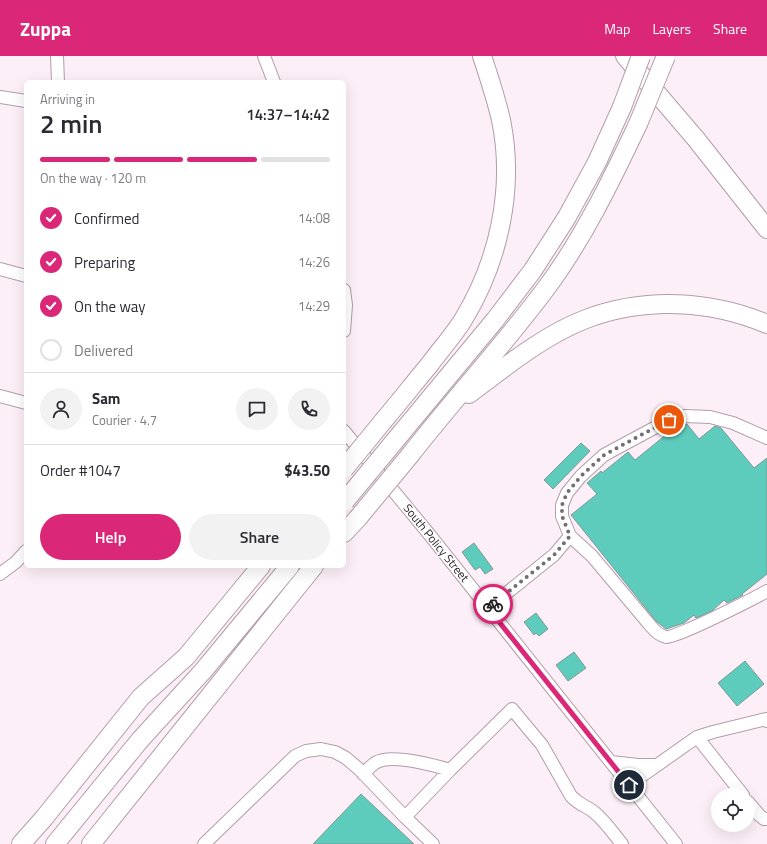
<!DOCTYPE html>
<html lang="en">
<head>
<meta charset="utf-8">
<style>
  :root { --surface:#fff; --page:#f2f2f3; --text:#2b2b33; --muted:#7c7c81; --line:#e1e1e2; --accent:#db2777 }
  body { margin:0; font-family:"Titillium Web",sans-serif; background:var(--page); color:var(--text); height:100vh; display:flex; flex-direction:column; font-size:15px; white-space:nowrap }
  * { box-sizing:border-box; margin:0 }
  p { font-size:13px; color:var(--muted) }
  .icon { flex:none; width:22px; height:22px; fill:none; stroke:currentColor; stroke-width:2; stroke-linecap:round; stroke-linejoin:round }
  .map { position:relative; flex:1; overflow:hidden }
  .sheet { position:absolute; left:24px; top:24px; width:322px; height:488px; display:flex; flex-direction:column; background:var(--surface); border-radius:6px; box-shadow:0 4px 16px #0002 }
  .sheet>* { flex:none }
  .tools { position:absolute; left:711px; top:732px; display:grid; gap:8px }
  .tools a { display:grid; place-items:center; width:44px; height:44px; border-radius:50%; background:var(--surface); box-shadow:0 4px 16px #0002; font-size:20px }
  .pin { position:absolute; display:grid; place-items:center; width:34px; height:34px; color:#fff; margin:-17px; border:2px solid #fff; border-radius:50%; box-shadow:0 1px 4px #0007 }
  .courier { position:absolute; display:grid; place-items:center; width:40px; height:40px; margin:-20px; border:3px solid #db2777; border-radius:50%; background:#fff; color:#222; box-shadow:0 1px 5px #0007 }
  .overview em { font-style:normal; font-weight:600 }
  .overview div { display:flex; flex-direction:column-reverse }
  .overview { display:flex; align-items:center; justify-content:space-between; height:68px; padding:0 16px }
  h1 { font-size:26px; font-weight:600; line-height:30px }
  .bar { display:grid; grid-template-columns:repeat(4,1fr); gap:6px 4px; align-content:center; height:48px; padding:0 16px }
  .bar i { height:5px; border-radius:3px; background:var(--line) }
  .bar .selected { background:var(--accent) }
  .bar p { grid-column:span 4 }
  .line { display:flex; align-items:center; gap:10px; padding:0 16px; border-top:1px solid var(--line) }
  .line div { flex:1 }
  .round { display:grid; place-items:center; flex:none; width:42px; height:42px; border-radius:21px; background:var(--page) }
  ol { padding:0 16px; list-style:none }
  li { display:flex; align-items:center; gap:12px; height:44px }
  li p { margin-inline-start:auto }
  li .icon { padding:4px; border-radius:50%; background:var(--accent); color:#fff; stroke-width:4 }
  li:last-child { color:var(--muted) }
  li i { width:22px; height:22px; border:2px solid var(--line); border-radius:50% }
  .cta { display:flex; gap:8px; margin-top:auto; padding:8px 16px }
  .cta a { flex:1; height:46px; border-radius:24px; background:var(--accent); color:#fff; font-size:16px; font-weight:600; line-height:46px; text-align:center }
  .cta a+a { background:var(--page); color:var(--text) }
  header { display:flex; align-items:center; gap:24px; box-sizing:border-box; height:56px; padding:0 20px; background:var(--accent); color:#fff }
  header strong { font-size:19px }
  nav { display:flex; gap:22px; margin-inline-start:auto; font-size:14px }
  .map>svg:first-child { display:block }
  .building { fill:#5dccbd; stroke:#7e9994 }
  .lines { fill:none; stroke-linecap:round; stroke-linejoin:round }
  .minor-casing { stroke:#b29daa; stroke-width:14 }
  .highway-casing { stroke:#b29daa; stroke-width:20 }
  .minor { stroke:#fff; stroke-width:12 }
  .highway { stroke:#fff; stroke-width:18 }
  .highway-bridge-casing { stroke:#b29daa; stroke-width:20; stroke-linecap:butt }
  .highway-bridge { stroke:#fff; stroke-width:18 }
  .done { stroke:#766c73; stroke-width:4; stroke-dasharray:0 7.2 }
  .route { stroke:#db2777; stroke-width:5 }
  .labels { text-anchor:middle; stroke-width:3; stroke-linejoin:round; paint-order:stroke }
  .street-label { font-size:12px; fill:#2e262b; stroke:#fff }
</style>
</head>
<body>
<header>
<strong>Zuppa</strong>
<nav><a>Map</a><a>Layers</a><a>Share</a></nav>
</header>
<div class="map">
<svg width="767" height="788" viewBox="0 0 767 788">
  <rect width="100%" height="100%" fill="#fdeff8"/>
  <path class="building" d="M687,368l12,15 16,-13 6,2 33,40 13,-10v116l-25,20 1,1 -16,8 -3,-3 -12,11 -16,7 -2,-3 -10,8 -18,6 -10,-8 -85,-106 26,-21 -10,-11 14,-12 1,2 26,-21 7,8 43,-35z
    M581,387l9,8 -37,38 -9,-9z
    M474,487l19,26 -8,5 -5,-7 -5,3 -13,-18z
    M536,557l12,16 -9,7 -3,-3 -2,2 -10,-13z
    M574,596l12,16 -18,13 -12,-16z
    M745,605l19,23 -27,22 -19,-23z
    M361,738l53,50h-101z"/>
  <g class="lines">
    <defs>
      <path id="minor" d="M57,0l1,26
        M264,0l10,26
        M0,41l26,4
        M0,213l26,7
        M344,234l2,15 -2,26
        M0,340l26,7
        M344,375l85,103 247,310
        M767,382l-34,-15 -23,-6 -25,-1 -16,4 -65,35 -23,21 -14,17 -5,12v11l8,20 22,20 57,68c4,5 10,12 17,13 8,2 89,-39 101,-46
        M0,518l16,-12 10,-11
        M488,552l66,-53 16,-19
        M697,681l46,58
        M611,706l27,3h19
        M363,718c4,-4 8,-8 12,-11 16,-10 58,2 75,7l62,-61 30,36 29,51c8,9 14,9 23,16 11,9 19,21 28,32
        M629,729l68,-48 16,-5 53,-13 1,2
        M748,746l11,13 5,4h3
        M405,761l45,-47
        M204,788l91,-88 11,-5 15,-2 14,3 11,6 14,12 45,47 28,27"/>
      <path id="highway" d="M625,0l71,83 71,90
        M469,338c36,-27 75,-59 117,-75 59,-22 124,-19 181,5
        M384,364c16,-19 31,-38 46,-56 11,-15 23,-28 33,-44 36,-59 52,-132 38,-200 -5,-22 -12,-43 -19,-64
        M398,381l97,-117 38,-50 34,-53 30,-55 25,-55
        M411,398c43,-55 91,-107 133,-163 38,-50 67,-110 94,-167
        M344,477l14,-15
        M21,788l23,-26 97,-121 45,-40 75,-91
        M55,788l85,-104 63,-69 87,-105
        M91,788l223,-278"/>
    </defs>
    <use href="#minor" class="minor-casing"/>
    <use href="#highway" class="highway-casing"/>
    <use href="#minor" class="minor"/>
    <use href="#highway" class="highway"/>
    <defs>
      <path id="highway-bridge" d="M622,51l19,-51
        M638,68l28,-68
        M344,413l40,-49
        M345,445l53,-64
        M358,462l53,-64"/>
    </defs>
    <use href="#highway-bridge" class="highway-bridge-casing"/>
    <use href="#highway-bridge" class="highway-bridge"/>
  </g>
  <g class="lines">
    <path class="done" d="M493,548l61,-49 16,-19 -8,-20v-11l5,-12 14,-17 23,-21 65,-35"/>
    <path class="route" d="M493,548l-5,4 141,177"/>
  </g>
  <g class="labels">
    <g class="street-label">
      <text transform="translate(436 487) rotate(51)" y="4">South Policy Street</text>
    </g>
  </g>
</svg>
<div class="tools">
<a><svg class="icon" aria-label="locate" viewBox="0 0 24 24"><circle cx="12" cy="12" r="6"/><path d="M12 2v4M12 18v4M2 12h4M18 12h4"/></svg></a>
</div>
<div class="pin" style="left:669px;top:364px;background:#ea580c"><svg class="icon" aria-label="bag" viewBox="0 0 24 24"><path d="M5 8h14l-1 12H6zM9 8a3 3 0 0 1 6 0"/></svg></div>
<div class="pin" style="left:629px;top:729px;background:#1f2937"><svg class="icon" aria-label="home" viewBox="0 0 24 24"><path d="M3 11l9-7 9 7M6 9v11h12V9"/></svg></div>
<div class="courier" style="left:493px;top:548px"><svg class="icon" aria-label="bike" viewBox="0 0 24 24"><circle cx="6" cy="16" r="4"/><circle cx="18" cy="16" r="4"/><path d="M6 16l4-8h5l3 8M10 8l3 8H6M13 5h3"/></svg></div>
<section class="sheet">
<div class="overview"><div><h1>2 min</h1><p>Arriving in</p></div><em>14:37–14:42</em></div>
<div class="bar"><i class="selected"></i><i class="selected"></i><i class="selected"></i><i></i><p>On the way · 120 m</p></div>
<ol>
<li><svg class="icon" aria-label="check" viewBox="0 0 24 24"><path d="M5 12l5 5 9-10"/></svg>Confirmed<p>14:08</p></li>
<li><svg class="icon" aria-label="check" viewBox="0 0 24 24"><path d="M5 12l5 5 9-10"/></svg>Preparing<p>14:26</p></li>
<li><svg class="icon" aria-label="check" viewBox="0 0 24 24"><path d="M5 12l5 5 9-10"/></svg>On the way<p>14:29</p></li>
<li><i></i>Delivered</li>
</ol>
<div class="line" style="height:72px"><a class="round"><svg class="icon" aria-label="person" viewBox="0 0 24 24"><circle cx="12" cy="8" r="4"/><path d="M4 21q1-7 8-7t8 7"/></svg></a><div><b>Sam</b><p>Courier · 4.7</p></div><a class="round"><svg class="icon" aria-label="chat" viewBox="0 0 24 24"><path d="M4 5h16v11H9l-5 4z"/></svg></a><a class="round"><svg class="icon" aria-label="phone" viewBox="0 0 24 24"><path d="M5 4h4l2 5-3 2q2 4 5 5l2-3 5 2v4C11 20 4 13 5 4z"/></svg></a></div>
<div class="line" style="height:52px"><div>Order #1047</div><b>$43.50</b></div>
<div class="cta"><a>Help</a><a>Share</a></div>
</section>
</div>
</body>
</html>
